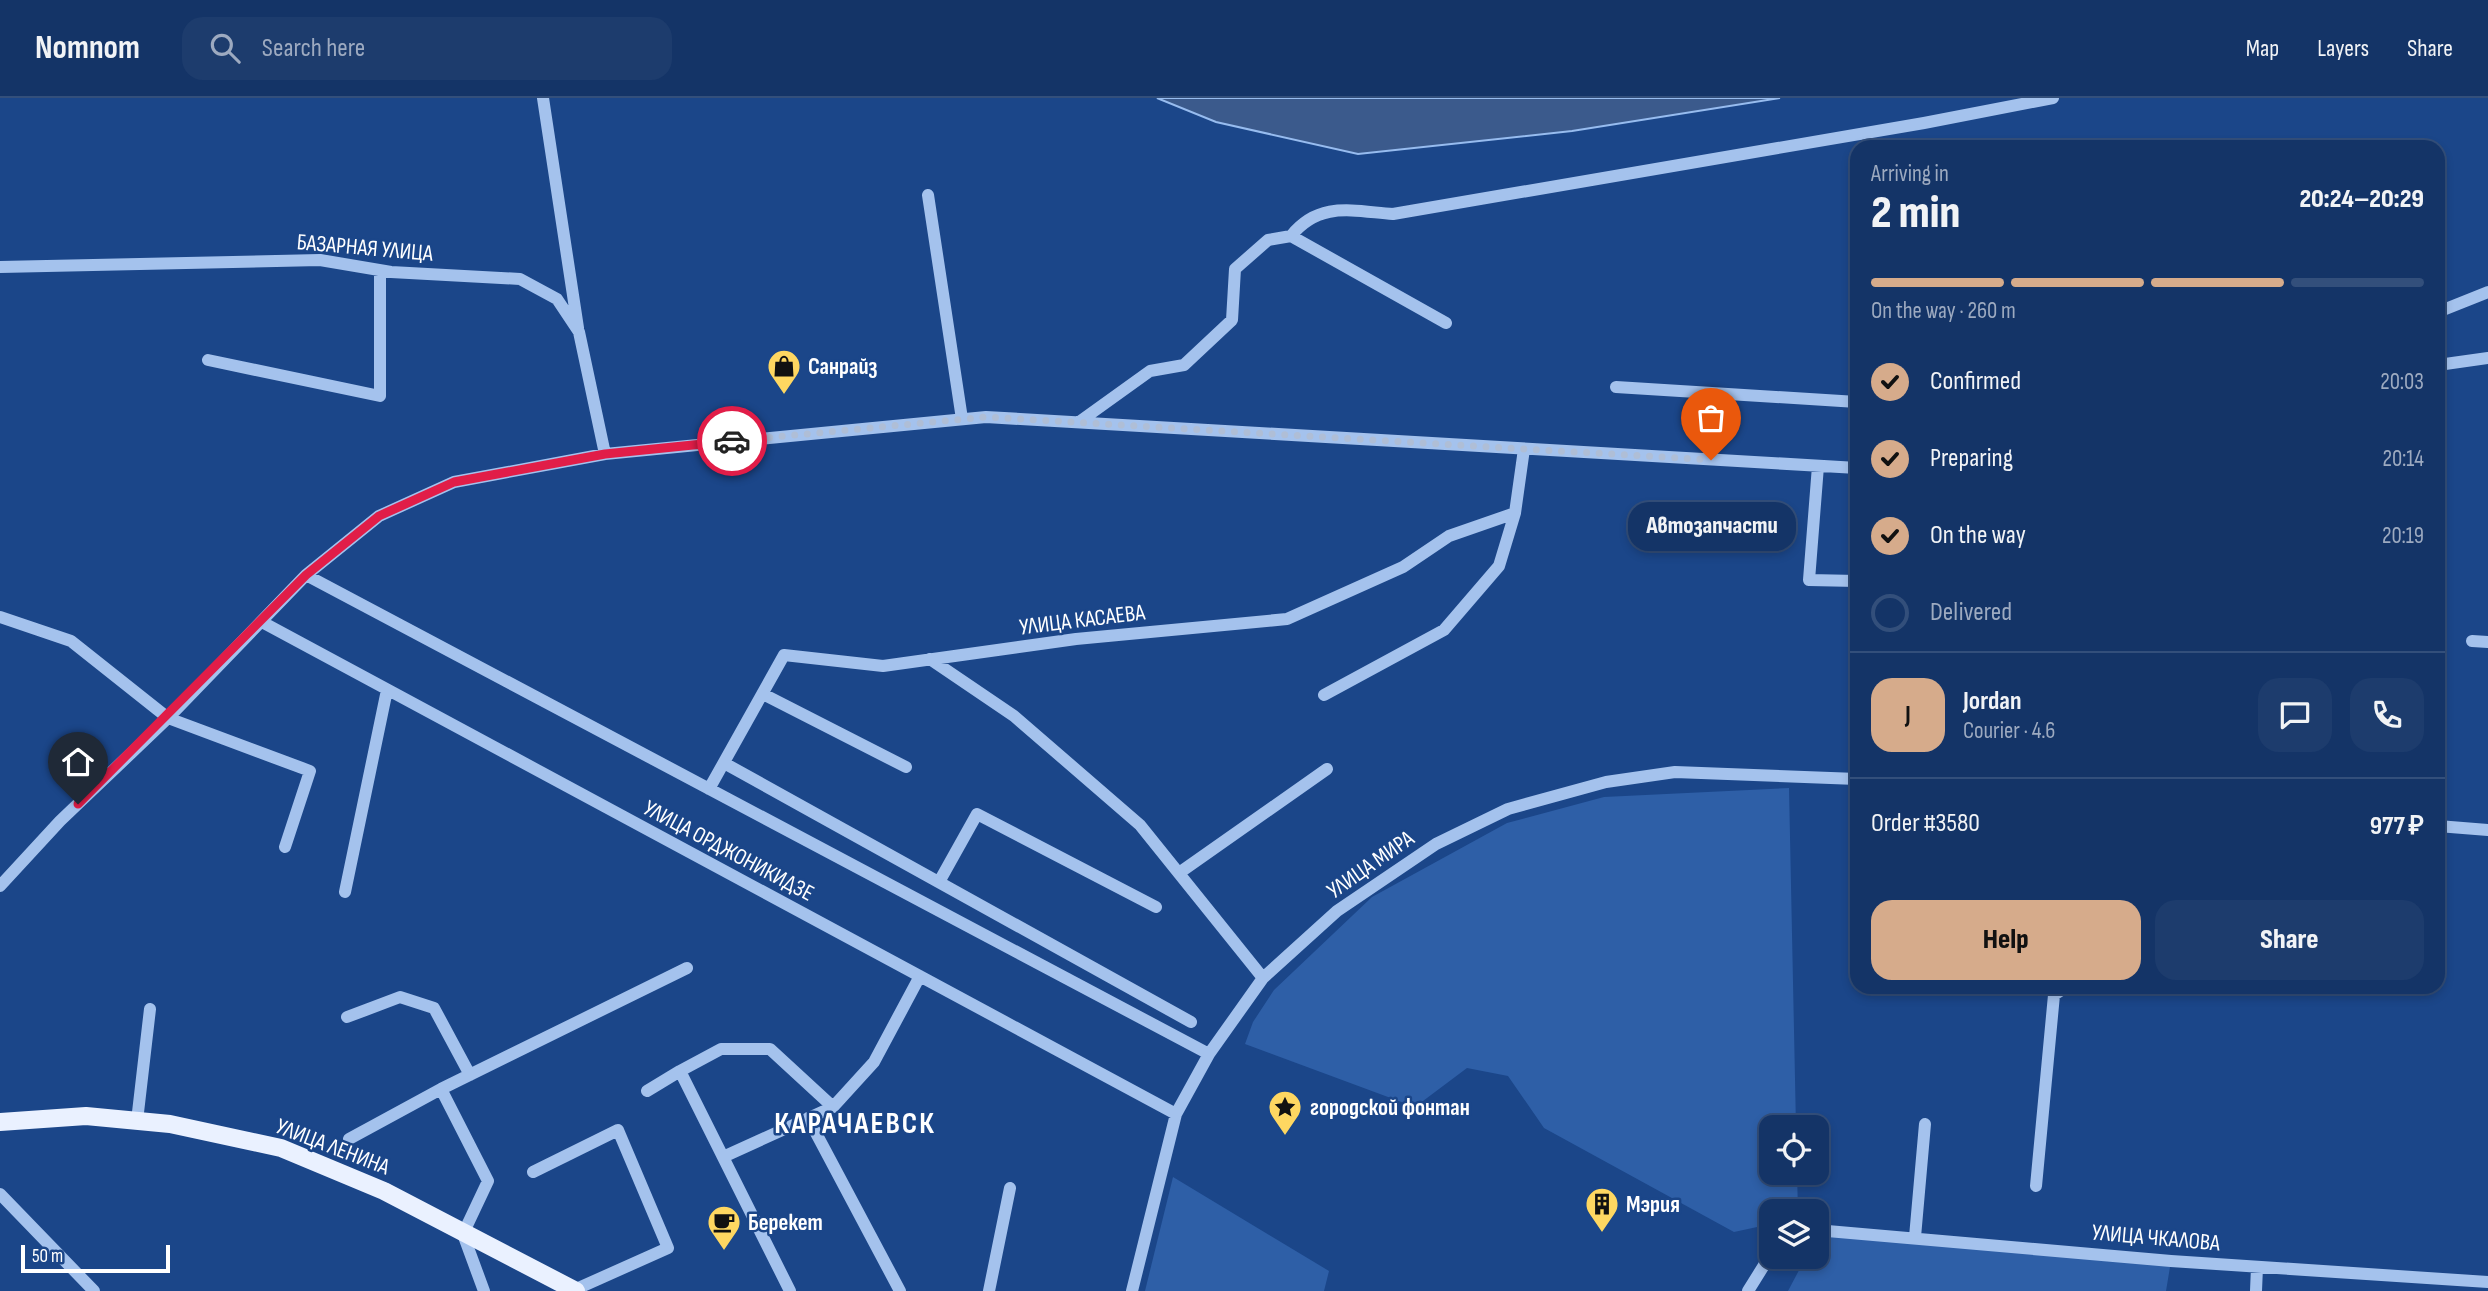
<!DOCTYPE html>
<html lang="en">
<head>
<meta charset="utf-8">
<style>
  :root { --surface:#143467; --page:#1d3c6d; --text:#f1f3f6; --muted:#9daac0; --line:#334f7b; --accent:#d6ab8b }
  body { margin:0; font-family:"Sofia Sans Condensed",sans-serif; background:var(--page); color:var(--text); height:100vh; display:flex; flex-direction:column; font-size:26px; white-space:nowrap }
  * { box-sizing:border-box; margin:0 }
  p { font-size:23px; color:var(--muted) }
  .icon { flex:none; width:38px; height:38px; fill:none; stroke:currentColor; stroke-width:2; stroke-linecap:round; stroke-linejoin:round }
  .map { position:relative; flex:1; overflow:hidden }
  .details { position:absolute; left:1850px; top:42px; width:595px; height:854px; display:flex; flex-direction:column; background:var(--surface); border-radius:21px; box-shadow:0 4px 10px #0003,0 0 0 2px var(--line) }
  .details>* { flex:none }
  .controls { position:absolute; left:1759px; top:1017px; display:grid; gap:14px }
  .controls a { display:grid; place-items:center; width:70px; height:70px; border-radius:14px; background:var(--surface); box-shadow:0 4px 10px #0003,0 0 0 2px var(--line); font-size:35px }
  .scale { position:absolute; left:21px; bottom:18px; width:149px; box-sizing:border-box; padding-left:7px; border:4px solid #fff; border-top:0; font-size:19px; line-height:24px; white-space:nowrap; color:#fff; -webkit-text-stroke:5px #1b4689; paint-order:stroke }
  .pin { position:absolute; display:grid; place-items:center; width:60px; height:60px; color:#fff; margin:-72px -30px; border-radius:50% 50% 50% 0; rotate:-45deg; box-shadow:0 0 7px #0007 }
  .pin .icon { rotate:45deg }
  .courier { position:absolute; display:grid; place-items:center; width:70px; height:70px; margin:-35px; border:5px solid #e11d48; border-radius:50%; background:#fff; color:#222; box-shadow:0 2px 9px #0007 }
  .bubble { position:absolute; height:49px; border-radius:21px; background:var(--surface); box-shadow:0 4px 10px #0003,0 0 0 2px var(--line); font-size:23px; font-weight:800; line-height:49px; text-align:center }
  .summary em { font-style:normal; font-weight:800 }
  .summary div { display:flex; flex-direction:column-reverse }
  .summary { display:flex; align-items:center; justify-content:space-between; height:119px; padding:0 21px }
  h1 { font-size:46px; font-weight:800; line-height:52px }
  .bar { display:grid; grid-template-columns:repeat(4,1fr); gap:10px 7px; align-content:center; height:84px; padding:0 21px }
  .bar i { height:9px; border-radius:5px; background:var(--line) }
  .bar .current { background:var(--accent) }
  .bar p { grid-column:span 4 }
  .line { display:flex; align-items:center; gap:18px; padding:0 21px; border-top:2px solid var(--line) }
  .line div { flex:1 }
  .round { display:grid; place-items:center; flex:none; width:74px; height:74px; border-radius:21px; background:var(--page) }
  ol { padding:0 21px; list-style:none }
  li { display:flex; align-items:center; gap:21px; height:77px }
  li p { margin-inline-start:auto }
  li .icon { padding:7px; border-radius:50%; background:var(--accent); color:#111; stroke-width:4 }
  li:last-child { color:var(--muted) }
  li i { width:38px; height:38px; border:4px solid var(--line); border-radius:50% }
  .cta { display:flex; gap:14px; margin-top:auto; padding:14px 21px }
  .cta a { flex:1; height:80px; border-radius:21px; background:var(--accent); color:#111; font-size:28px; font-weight:800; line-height:80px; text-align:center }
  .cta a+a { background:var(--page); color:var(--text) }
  header { display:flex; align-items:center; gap:42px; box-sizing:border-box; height:98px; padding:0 35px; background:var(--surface); border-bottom:2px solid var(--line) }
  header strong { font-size:33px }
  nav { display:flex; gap:38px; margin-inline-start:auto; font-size:24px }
  .search { width:490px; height:63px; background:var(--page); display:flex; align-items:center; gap:18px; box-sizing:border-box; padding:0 24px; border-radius:21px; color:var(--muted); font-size:26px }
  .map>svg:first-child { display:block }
  .green { fill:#2e5fa7 }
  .water { fill:#3b5a8c; stroke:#97bcef; stroke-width:2 }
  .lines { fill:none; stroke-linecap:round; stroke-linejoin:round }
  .minor { stroke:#a4c2ed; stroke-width:12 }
  .major { stroke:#eaf1ff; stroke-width:18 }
  .done { stroke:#afbed6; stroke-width:7; stroke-dasharray:0 12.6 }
  .route { stroke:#e11d48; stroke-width:9 }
  .labels { text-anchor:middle; stroke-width:5; stroke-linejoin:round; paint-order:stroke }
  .street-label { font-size:23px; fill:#fff; stroke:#1b4689 }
  .poi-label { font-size:23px; font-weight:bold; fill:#fff; stroke:#1b4689; text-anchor:start }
  .district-label { font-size:30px; font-weight:bold; letter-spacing:2px; fill:#fff; stroke:#1b4689 }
</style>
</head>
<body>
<header>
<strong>Nomnom</strong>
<div class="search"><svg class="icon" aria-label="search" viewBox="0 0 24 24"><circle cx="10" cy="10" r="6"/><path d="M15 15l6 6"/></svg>Search here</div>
<nav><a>Map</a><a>Layers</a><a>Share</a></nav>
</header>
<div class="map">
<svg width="2488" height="1193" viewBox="0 0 2488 1193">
  <rect width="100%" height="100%" fill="#1b4689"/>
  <path class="green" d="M1789,690l7,339h-25v45l26,1 1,38h-27v13l-37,8 -190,-104 -36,-52 -41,-8 -52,39 -170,-63 8,-22 21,-32 98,-93 135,-74 97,-26z
    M1173,1079l156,94 -5,20h-179z
    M1817,1137l354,26 -5,30h-378l18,-34 10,-1z"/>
  <path class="water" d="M1157,0h623l-208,33 -214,23 -142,-32z"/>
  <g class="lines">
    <path class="minor" d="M543,0l35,230
      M928,97l34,224
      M1291,138c28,-35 61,-25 102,-22l531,-91 129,-25
      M0,169l320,-7 71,12 129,7 37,20 22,33 26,122
      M2438,214l50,-20
      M208,262l172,36v-126
      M2438,267l50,-7
      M1616,289l241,15
      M1079,324l71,-51 34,-6 48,-45 3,-51 33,-29 23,-4 155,87
      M1818,368l-9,114 48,1
      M306,477l903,479
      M0,519l71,24 97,77 142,53 -25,76
      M262,524l914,492
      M2472,543l16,1
      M930,561l84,57 126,109 123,153
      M763,596l143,73
      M1324,597l120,-65 55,-64 16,-53
      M724,665l467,259
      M709,691l75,-134 99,11 193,-27 211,-20 116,-52 46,-31 66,-23 9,-64
      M2438,728l50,4
      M1179,775l148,-104
      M939,784l38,-68 179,93
      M0,788l60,-65 108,-103 138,-143 73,-59 75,-34 151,-28 381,-37 871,51
      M345,794l42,-202
      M347,919l53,-20 34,11 36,67
      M647,993l33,-20
      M833,1009l41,-45 46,-86
      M808,1020l92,173
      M137,1023l13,-112
      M349,1041l92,-50
      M723,1059l110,-50 -63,-58h-49l-41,22 110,220
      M533,1074l85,-42 50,118 -94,42
      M2036,1088l18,-191 12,-8
      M0,1096l94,97
      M1816,1132l355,31 317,21
      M1915,1139l10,-113
      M484,1193l-21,-57 25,-53 -47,-92 246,-121
      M989,1193l21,-103
      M1132,1193l44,-177 33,-60 54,-76 74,-67 99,-67 72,-35 98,-27 69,-10 182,7
      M1748,1193l23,-37
      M2256,1193l1,-24"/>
    <path class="major" d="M0,1024l86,-6 84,8 111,24 103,43 192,100"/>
  </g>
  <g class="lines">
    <path class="done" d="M732,343l254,-24 725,43"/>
    <path class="route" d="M78,706l228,-229 73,-59 75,-34 151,-28 127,-13"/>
  </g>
  <defs>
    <symbol id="shop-pin" viewBox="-11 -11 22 30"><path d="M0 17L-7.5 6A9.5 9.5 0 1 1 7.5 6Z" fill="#fed761" stroke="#1b4689"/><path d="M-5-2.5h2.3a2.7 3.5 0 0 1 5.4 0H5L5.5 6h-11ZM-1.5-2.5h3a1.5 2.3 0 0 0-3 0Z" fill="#111"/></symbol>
    <symbol id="sight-pin" viewBox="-11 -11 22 30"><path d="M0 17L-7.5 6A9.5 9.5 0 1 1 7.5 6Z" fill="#fed761" stroke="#1b4689"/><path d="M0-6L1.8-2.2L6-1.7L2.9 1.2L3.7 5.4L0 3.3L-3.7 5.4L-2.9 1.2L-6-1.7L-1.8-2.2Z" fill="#111"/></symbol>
    <symbol id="building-pin" viewBox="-11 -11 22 30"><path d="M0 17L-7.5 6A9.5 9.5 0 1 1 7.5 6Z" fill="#fed761" stroke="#1b4689"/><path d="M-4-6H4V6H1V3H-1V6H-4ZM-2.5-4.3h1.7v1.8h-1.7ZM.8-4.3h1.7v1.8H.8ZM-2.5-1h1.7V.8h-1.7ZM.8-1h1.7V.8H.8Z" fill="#111"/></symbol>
    <symbol id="cafe-pin" viewBox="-11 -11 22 30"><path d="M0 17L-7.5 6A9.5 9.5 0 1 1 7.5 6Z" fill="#fed761" stroke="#1b4689"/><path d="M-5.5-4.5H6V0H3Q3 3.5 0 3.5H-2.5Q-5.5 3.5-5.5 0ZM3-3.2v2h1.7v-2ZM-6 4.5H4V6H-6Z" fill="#111"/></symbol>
  </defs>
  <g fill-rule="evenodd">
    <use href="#shop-pin" x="765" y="249" width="38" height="52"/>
    <use href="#sight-pin" x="1266" y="990" width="38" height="52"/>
    <use href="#building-pin" x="1583" y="1087" width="38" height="52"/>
    <use href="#cafe-pin" x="705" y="1105" width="38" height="52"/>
  </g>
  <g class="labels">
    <g class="street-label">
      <text transform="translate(365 149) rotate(5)" y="8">БАЗАРНАЯ УЛИЦА</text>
      <text transform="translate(1082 521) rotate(-7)" y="8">УЛИЦА КАСАЕВА</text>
      <text transform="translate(729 752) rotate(28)" y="8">УЛИЦА ОРДЖОНИКИДЗЕ</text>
      <text transform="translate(1370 766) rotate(-35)" y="8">УЛИЦА МИРА</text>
      <text transform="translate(333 1048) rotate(21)" y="8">УЛИЦА ЛЕНИНА</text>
      <text transform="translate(2156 1139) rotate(5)" y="8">УЛИЦА ЧКАЛОВА</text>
    </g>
    <g class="poi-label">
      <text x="808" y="276">Санрайз</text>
      <text x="1310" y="1017">городской фонтан</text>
      <text x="1626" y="1114">Мэрия</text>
      <text x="748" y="1132">Берекет</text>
    </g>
    <g class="district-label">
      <text x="855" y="1035">КАРАЧАЕВСК</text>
    </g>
  </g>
</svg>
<div class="controls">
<a><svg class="icon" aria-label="locate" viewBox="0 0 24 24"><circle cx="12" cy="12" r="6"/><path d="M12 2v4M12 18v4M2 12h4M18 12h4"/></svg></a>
<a><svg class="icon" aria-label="layers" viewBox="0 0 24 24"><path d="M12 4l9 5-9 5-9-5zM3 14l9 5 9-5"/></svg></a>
</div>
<div class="scale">50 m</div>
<div class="pin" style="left:1711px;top:362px;background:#ea580c"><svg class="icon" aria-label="bag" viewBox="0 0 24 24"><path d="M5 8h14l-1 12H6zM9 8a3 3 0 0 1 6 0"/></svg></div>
<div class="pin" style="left:78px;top:706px;background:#1f2937"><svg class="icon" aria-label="home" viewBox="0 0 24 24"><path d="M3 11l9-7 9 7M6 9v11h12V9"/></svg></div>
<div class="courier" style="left:732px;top:343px"><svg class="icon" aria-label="car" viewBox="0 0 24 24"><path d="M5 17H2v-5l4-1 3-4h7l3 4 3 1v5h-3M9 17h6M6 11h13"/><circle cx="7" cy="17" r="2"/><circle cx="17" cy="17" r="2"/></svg></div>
<div class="bubble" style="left:1628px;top:404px;width:168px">Автозапчасти</div>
<section class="details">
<div class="summary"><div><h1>2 min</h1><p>Arriving in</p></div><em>20:24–20:29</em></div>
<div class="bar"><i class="current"></i><i class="current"></i><i class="current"></i><i></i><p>On the way · 260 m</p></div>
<ol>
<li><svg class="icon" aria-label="check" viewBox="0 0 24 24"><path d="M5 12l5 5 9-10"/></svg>Confirmed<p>20:03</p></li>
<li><svg class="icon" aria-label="check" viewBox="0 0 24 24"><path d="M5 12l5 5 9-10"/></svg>Preparing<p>20:14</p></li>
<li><svg class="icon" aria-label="check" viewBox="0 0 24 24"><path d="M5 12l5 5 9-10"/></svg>On the way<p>20:19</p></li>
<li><i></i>Delivered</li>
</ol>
<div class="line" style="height:126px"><b class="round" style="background:var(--accent);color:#111">J</b><div><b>Jordan</b><p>Courier · 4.6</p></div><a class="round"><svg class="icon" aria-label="chat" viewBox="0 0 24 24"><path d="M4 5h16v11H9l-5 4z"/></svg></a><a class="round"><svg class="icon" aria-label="phone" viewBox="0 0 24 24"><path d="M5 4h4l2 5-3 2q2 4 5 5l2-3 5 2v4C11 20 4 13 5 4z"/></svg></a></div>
<div class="line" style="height:91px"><div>Order #3580</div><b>977 ₽</b></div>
<div class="cta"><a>Help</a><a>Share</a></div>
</section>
</div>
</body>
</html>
